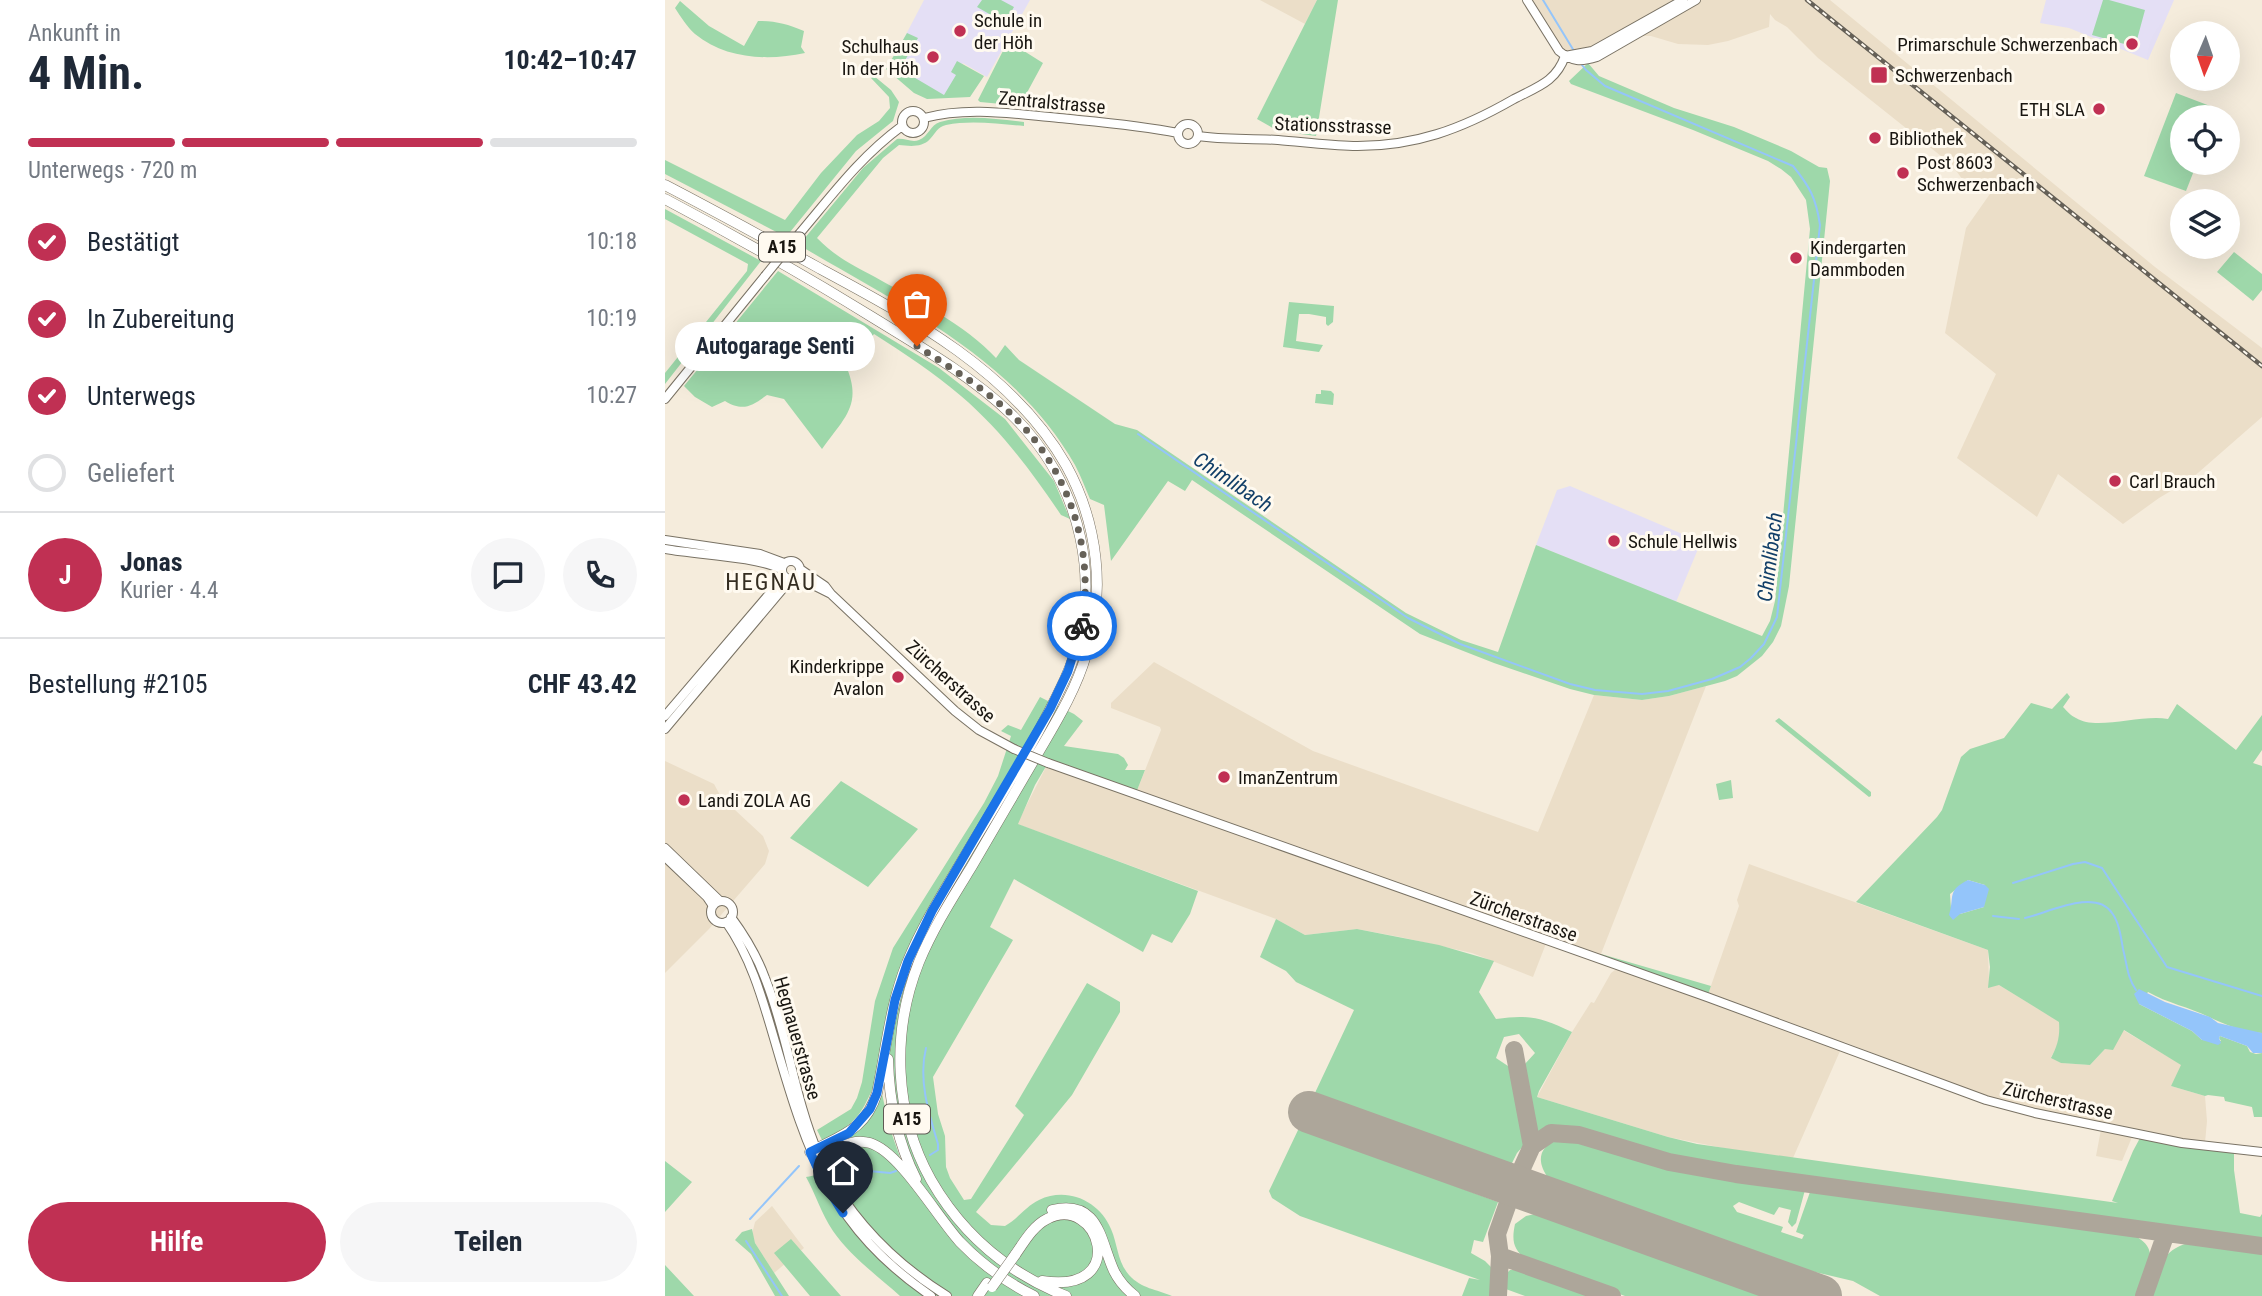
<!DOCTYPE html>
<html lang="de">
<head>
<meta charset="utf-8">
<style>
  :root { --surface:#fff; --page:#f6f6f7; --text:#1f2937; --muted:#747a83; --line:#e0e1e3; --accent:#c03053 }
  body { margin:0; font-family:"Roboto Condensed",sans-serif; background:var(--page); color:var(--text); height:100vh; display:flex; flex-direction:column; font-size:26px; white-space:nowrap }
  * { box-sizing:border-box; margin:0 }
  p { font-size:23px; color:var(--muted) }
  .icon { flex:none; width:38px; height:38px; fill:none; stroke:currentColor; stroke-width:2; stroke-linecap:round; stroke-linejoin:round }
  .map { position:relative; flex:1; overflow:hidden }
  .details { display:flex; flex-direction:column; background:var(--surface); width:665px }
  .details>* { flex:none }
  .needle { width:46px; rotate:182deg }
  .controls { position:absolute; left:1505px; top:21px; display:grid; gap:14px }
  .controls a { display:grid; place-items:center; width:70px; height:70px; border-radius:50%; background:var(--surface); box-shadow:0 7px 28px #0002; font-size:35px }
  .pin { position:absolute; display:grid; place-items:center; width:60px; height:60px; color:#fff; margin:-72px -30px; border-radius:50% 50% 50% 0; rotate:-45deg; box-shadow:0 0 7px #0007 }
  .pin .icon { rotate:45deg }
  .courier { position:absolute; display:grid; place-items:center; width:70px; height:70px; margin:-35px; border:5px solid #1a73e8; border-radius:50%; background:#fff; color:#222; box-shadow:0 2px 9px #0007 }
  .bubble { position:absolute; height:49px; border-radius:24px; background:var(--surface); box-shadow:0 7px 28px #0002; font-size:23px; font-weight:700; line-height:49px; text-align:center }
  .summary em { font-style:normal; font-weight:700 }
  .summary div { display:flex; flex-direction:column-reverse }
  .summary { display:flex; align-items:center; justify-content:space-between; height:119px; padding:0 28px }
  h1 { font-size:46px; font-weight:700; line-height:52px }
  .bar { display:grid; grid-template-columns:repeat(4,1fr); gap:10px 7px; align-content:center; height:84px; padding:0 28px }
  .bar i { height:9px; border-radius:5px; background:var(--line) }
  .bar .selected { background:var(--accent) }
  .bar p { grid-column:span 4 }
  .line { display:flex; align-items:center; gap:18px; padding:0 28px; border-top:2px solid var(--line) }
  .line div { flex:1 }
  .round { display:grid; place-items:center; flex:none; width:74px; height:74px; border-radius:37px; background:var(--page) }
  ol { padding:0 28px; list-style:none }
  li { display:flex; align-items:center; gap:21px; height:77px }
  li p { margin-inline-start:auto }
  li .icon { padding:7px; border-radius:50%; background:var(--accent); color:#fff; stroke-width:4 }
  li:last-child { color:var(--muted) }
  li i { width:38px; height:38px; border:4px solid var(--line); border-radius:50% }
  .action { display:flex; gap:14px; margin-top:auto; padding:14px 28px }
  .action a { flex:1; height:80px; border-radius:42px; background:var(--accent); color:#fff; font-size:28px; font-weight:700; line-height:80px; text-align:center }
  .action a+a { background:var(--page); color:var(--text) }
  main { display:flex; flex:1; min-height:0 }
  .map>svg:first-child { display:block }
  .built { fill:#ebdec8 }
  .education { fill:#e4dff5 }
  .green { fill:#9ed8aa; fill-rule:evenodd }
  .water { fill:#94c5fa }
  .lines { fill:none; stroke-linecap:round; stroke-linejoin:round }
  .stream { stroke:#94c5fa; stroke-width:2 }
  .taxiway { stroke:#ada69a; stroke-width:18 }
  .runway { stroke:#ada69a; stroke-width:42 }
  .major-casing { stroke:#797264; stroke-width:10 }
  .highway-casing { stroke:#797264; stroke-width:11 }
  .major { stroke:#fff; stroke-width:8 }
  .highway { stroke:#fff; stroke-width:10 }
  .rail-casing { stroke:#656057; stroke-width:4.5 }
  .rail { stroke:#fffaf0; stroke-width:2; stroke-dasharray:5; stroke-linecap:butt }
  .major-bridge-casing { stroke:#797264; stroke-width:10; stroke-linecap:butt }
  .highway-bridge-casing { stroke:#797264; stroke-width:11; stroke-linecap:butt }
  .major-bridge { stroke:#fff; stroke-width:8 }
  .highway-bridge { stroke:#fff; stroke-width:10 }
  .done { stroke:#666158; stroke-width:7; stroke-dasharray:0 12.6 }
  .route { stroke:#1a73e8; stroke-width:9 }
  .poi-dot { fill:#c03053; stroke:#fffaf0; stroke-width:2.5 }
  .labels { text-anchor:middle; stroke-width:6; stroke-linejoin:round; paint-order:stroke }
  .shield { fill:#fffaf0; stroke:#5e5a54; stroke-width:2 }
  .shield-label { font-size:18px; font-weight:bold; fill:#191611 }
  .poi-label { font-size:19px; fill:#191611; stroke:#fffaf0; text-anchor:start }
  .street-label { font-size:19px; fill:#191611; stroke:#fffaf0 }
  .water-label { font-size:21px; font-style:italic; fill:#123f68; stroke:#fffaf0 }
  .quarter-label { font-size:23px; letter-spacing:2px; fill:#342d21; stroke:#fffaf0 }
</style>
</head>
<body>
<main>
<section class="details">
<div class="summary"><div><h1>4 Min.</h1><p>Ankunft in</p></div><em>10:42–10:47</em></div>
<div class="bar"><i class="selected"></i><i class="selected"></i><i class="selected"></i><i></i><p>Unterwegs · 720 m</p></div>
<ol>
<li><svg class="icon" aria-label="check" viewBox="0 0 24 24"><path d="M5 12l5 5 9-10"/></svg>Bestätigt<p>10:18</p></li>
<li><svg class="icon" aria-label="check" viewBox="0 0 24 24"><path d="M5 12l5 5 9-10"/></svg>In Zubereitung<p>10:19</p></li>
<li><svg class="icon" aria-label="check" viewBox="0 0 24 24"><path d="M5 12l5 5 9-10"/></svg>Unterwegs<p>10:27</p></li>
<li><i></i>Geliefert</li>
</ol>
<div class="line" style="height:126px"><b class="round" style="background:var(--accent);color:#fff">J</b><div><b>Jonas</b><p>Kurier · 4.4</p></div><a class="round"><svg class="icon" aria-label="chat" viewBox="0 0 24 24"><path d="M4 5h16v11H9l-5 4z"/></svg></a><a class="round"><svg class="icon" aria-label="phone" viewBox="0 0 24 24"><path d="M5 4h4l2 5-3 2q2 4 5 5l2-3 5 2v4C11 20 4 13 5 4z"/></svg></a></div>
<div class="line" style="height:91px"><div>Bestellung #2105</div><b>CHF 43.42</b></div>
<div class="action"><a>Hilfe</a><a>Teilen</a></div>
</section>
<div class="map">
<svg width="1597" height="1296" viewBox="0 0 1597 1296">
  <rect width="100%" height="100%" fill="#f5ecdc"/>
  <path class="built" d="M595,0h57l-12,24z
    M862,0h303l325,267 107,81v69l-71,62 -32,19 -36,26 -65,-50 -21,43 -80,-59 39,-84 -51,-41 21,-105 26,-37 -12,-8 -6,4 -1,7 -16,-22 -16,-16 -123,-98 -31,-31 -12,-7 -5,-6 -1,13 -41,14 -20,4 -30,-1 -27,-8h-9l-77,20z
    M489,662l159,89 225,81 56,-137 48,5 27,-4 37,-10 -105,268 1,7 -55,-20 -14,36 -61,-24 -72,-16 -43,-8 -52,6 -29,-16 -259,-95 31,-61 88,30 25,-63 -1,-3 -49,-19v-5z
    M0,761l49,23 7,13 42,39 6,15 -4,13 -56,65 -44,44z
    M1084,864l239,86 1,32 10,3 61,37v14l-3,11 -6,10 11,6 28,2 33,-35 59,35 -11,21 34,10 2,25 -2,22 -70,-13 -13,31 -26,-5 6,-32 -73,-16 -55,-16 -130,-50 -51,116 -65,-9 -60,-12 -131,-40 35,-65 19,-30 3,1 17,-30 8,-6 88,30 32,-91 -2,-6z
    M107,1206l32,42 -30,25 -19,-30 -3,-9 3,-12z"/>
  <path class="education" d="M259,0h106l-43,77 -24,-14 -18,34 -55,-32z
    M1381,0h128l-26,60 -79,-32 -29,-5z
    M905,486l117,50 11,13 -22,53 -140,-57 21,-55z"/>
  <path class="green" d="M317,0h19l13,7 -9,16 -28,-16z
    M652,0h21l-22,136 -38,-5 -21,-12z
    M1438,0h6l36,10 -10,37 -43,-12z
    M15,1l29,25 35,20 14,-25c18,0 29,3 46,10l-3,16 4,6c-37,8 -80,6 -110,-19 -8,-7 -14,-17 -20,-26z
    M242,33l11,5 -18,31 44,26 12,-20 -5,-3 6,-11 27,15 -14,21 -43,2 -13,-6 -28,-24z
    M343,41l35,22 -20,37v6l-43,-4 -2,-2z
    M923,63l11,13 75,32 60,19 57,24 28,16 8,1 3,13 -41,405 -8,40 -8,16 -11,14 -25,20 -12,5 -56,15 -27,4 -48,-5 -24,-6 -76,-26 -74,-29 -228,-154 -7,11 -17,-10 -57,80 -7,-56 -14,-6c-5,-11 -9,-23 -15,-34 -60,-106 -175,-160 -276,-220l64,-77 34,-29c8,-1 15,4 22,1 10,-4 11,-15 21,-18 27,-8 57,-3 84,0v4c-25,-2 -53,-6 -78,-1 -9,2 -10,8 -16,14 -8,9 -21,7 -31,6l-16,13 -66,80c19,19 35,27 58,39 39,22 91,48 121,81l9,-13 14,15 96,64 22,6 269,183 55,27 37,12 38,-107 226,91 8,-15 5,-20 35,-372 -4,-29 -15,-23 -10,-8 -13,-8 -75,-31 -122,-46 -2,-3z
    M209,76l17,14 8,12 -6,19 -37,30 -70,86 -121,-63v-14l120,60 36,-47 36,-38 22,-14 11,-13 -1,-11 -18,-19z
    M1511,93l42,16 -3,8h-33v46h15l-11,28 -42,-15z
    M0,209l96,52 -96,123v-11l82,-102 1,-7 -83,-45z
    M1569,252l28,22v16l-9,11 -36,-29z
    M113,271l161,97 66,51 49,62 16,38 -9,-4c-29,-43 -60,-85 -100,-119 -27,-23 -57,-43 -87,-62l-28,32c17,39 -2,52 -24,83l-38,-50 -17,-4c-15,11 -24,17 -42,6l-13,6 -17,-10 -11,-11z
    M624,302l45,4 -1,16 -5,4 -2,-2v-7l-17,-3h-10l-3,27 27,4 -4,7 -36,-5z
    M656,390l10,1 3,3 -1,11 -18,-2 1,-9h5z
    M1402,693l3,4 -7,10c4,4 8,9 13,11 20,13 65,-4 92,1l9,-15 59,46 26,-35v35l-9,13 9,3v267c-16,0 -38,-9 -53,-16 -20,-10 -42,-14 -61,-25l-9,12 53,27 10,9 19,1 -2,-3 1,-2 27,10 3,6 6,2 6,-1v64h-8l-2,-10 -27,-6 -1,-4 -16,-2 -3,1 -34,-10 10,-21 -57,-35 -11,20 -8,-1 -15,16 -29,-2 -10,-5c7,-13 9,-22 8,-36l-60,-37 -11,3 2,-21 -2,-17 -132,-48 81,-85 5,-7 19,-53 9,-8 34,-11 27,-35 21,6zM1303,880l17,5 -1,22 -24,7 -9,-5 -1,-15z
    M375,697l34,17 9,7 -19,25 54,8 6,4 4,7 -3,5h20l-9,23 -88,-30 -13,22 -17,39 180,67 -8,23 -18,29 -20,-9 -9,18 -129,-73 -24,48 23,13 -80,137 5,37 7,22 1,31 4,11 14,22 7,-1 53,-84 -9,-9 72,-123 33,19v10l-48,83 -96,117 15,13 14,1c13,-7 21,-20 34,-26 29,-14 61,2 72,29 7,16 6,32 18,46 13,14 27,14 43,21h-272c-22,-20 -50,-40 -67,-65 -12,-18 -17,-36 -27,-54 8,-1 20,-5 25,-12 5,-5 2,-9 9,-13 14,-8 30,-5 45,-5l-41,-5 -23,10 -1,-2 21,-10 40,-51 8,37 13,37 4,-3 -18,-85 -7,-4c-20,41 -17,47 -58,71l-6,-12 34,-21 6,-11 5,-16 13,-81 18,-53 91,-145 14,-27 13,-40 -10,-5 7,-6 13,5z
    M1114,718l92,74v4l-2,1 -94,-76z
    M1066,780l2,18 -14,2 -3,-16z
    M176,781l77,48 -50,58 -78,-49z
    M611,919l29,16 52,-6 82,16 55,16 -15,31 17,27c34,-5 46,-1 76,13l-33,59 -2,6 131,40 29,7 421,59 -6,-2 21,-50 7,-13 94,15v17l6,43 20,4 2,-3v28l-547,-75 -79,-18 -56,-19 -20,-2 -21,5 -6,-2 -10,-65 12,-13 -16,-19 -15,3 -8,21 15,10 14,76 -8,9 -6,12 -197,-70 40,-85 -58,-28 -10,-11 -26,-14z
    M936,954l110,32 -4,11 -105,-36z
    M634,1128l199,74 -15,40 -9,-2 -3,13 14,8 10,10 -1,25h-32l7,-18 11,2 -180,-64 -28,-18 -3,-7z
    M894,1138l16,1 83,25 80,16 67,10 -9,33 -4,4 -4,-5 3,-12 -12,-3 -5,8 -35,-13 -6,4 4,6 46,15 -2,5 21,7 2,-4 -8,-3 14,-40 5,-2 311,43c37,10 24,37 14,63h-260l-27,-15 -55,-13 -249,-89c-13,-17 -11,-32 10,-41z
    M0,1161l27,21 -27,30z
    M870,1214l228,82h-138l-95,-34c-16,-11 -19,-19 -15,-38l11,-8z
    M87,1229l3,14 34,53h-14l-24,-42 -16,-14 7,-8z
    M126,1239l50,57h-31l-36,-43z
    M1526,1242l71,9v45h-110c9,-29 7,-45 39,-54z
    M0,1265l29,31h-29z
    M845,1270h11l75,26h-71l-22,-8v-11z"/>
  <path class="water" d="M1303,880l17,5 4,4 -5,18 -24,7 -7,6 -4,-5c6,-18 -3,-24 19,-35z
    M1474,989l26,13 45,15 8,6 44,10v20h-9l-6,-7 -27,-10 -1,2 2,5 -3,2 -16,-5 -10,-9 -53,-27 -5,-10z"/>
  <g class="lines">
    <path class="stream" d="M878,0l31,51
      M473,434l270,184 52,26 110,40 25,6 47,4 26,-3 44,-12 28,-12 11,-9 13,-14 13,-27 43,-392c-4,-27 -10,-38 -27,-59l-188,-80 -19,-16 -4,-5
      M1348,883l60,-19 12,-2 17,6 65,99 95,29
      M1328,916l26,3
      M1360,918c23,-5 70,-30 87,-5 7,9 9,24 11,36 4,15 4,28 13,41
      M261,1048c-8,32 3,66 12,96v6l-8,5
      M172,1168l53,5 6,-2
      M85,1219l49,-53
      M81,1241l36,55"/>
    <path class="taxiway" d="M849,1050l18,96
      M833,1296l2,-40
      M947,1296l-112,-40 -3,-22 17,-48 18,-40 19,-13 28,2 90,27 67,12 526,72
      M1479,1296l22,-63"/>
    <path class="runway" d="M644,1112l512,184"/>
    <defs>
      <path id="major" d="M862,0l32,51c13,11 22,11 38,6l99,-57
        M900,56l27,-5 91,-51
        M237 122a11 11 0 1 1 22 0a11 11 0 1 1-22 0Z
        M259,118c44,-12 90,-4 135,0 40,4 80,7 119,15
        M513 134a10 10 0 1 1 20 0a10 10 0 1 1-20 0Z
        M533,136c26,4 53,2 80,4 25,2 50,5 75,6 61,1 109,-17 161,-47 23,-12 42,-17 51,-43
        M135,233c33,-39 60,-76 102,-107
        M0,399l100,-123
        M0,540l95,14 24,9
        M0,549c32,6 88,7 116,20
        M117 570a9 9 0 1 1 18 0a9 9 0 1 1-18 0Z
        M135,569l25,17 6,8 124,117 24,19 35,19
        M132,577l34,17
        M0,716l111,-130 6,-14
        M0,729l126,-150
        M383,763l659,234 279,103 49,13 147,30 80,9
        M0,848l55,53
        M0,857l42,40 6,9
        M46 912a11 11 0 1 1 22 0a11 11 0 1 1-22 0Z
        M66,917c14,19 26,39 34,61 23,57 29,119 53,175
        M61,922c26,37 37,79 50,123 32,110 56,183 155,251
        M160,1168c28,53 71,96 122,128"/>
      <path id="highway" d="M0,185c52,27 103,55 154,83 91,49 194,104 247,197 32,58 40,127 20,190 -10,35 -30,67 -48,98 -22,38 -44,75 -66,113 -19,31 -39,62 -53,96 -28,70 -25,152 12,218 31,54 77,93 135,116
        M0,199c70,37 139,76 207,118 47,29 98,58 138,96 72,69 97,174 55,266 -31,67 -72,129 -109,192 -18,30 -36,60 -49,92 -17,42 -21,87 -30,130 -12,38 -36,42 -67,59l12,8
        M223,1059c1,42 9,82 28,120
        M152,1164c14,-12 32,-27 53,-21 30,9 67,74 90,99 21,22 46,40 74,54
        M162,1171l5,-18
        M387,1210c48,-11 48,31 62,61 5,10 12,18 21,25
        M350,1255c9,-13 18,-29 32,-36 51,-27 85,76 -5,62
        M313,1296l9,-13"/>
    </defs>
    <use href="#major" class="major-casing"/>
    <use href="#highway" class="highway-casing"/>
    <use href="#major" class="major"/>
    <use href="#highway" class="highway"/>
    <defs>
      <path id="rail" d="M1142,0l455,366"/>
    </defs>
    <use href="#rail" class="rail-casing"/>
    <use href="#rail" class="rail"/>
    <defs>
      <path id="major-bridge" d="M100,276l35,-43
        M349,749l34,14"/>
      <path id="highway-bridge" d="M327,1287l23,-32"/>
    </defs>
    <use href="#major-bridge" class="major-bridge-casing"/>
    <use href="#highway-bridge" class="highway-bridge-casing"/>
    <use href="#major-bridge" class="major-bridge"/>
    <use href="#highway-bridge" class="highway-bridge"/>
  </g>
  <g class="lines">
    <path class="done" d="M252,346c31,20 64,40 92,66 59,55 86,134 73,214"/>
    <path class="route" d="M178,1213l-19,-31 -14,-30 39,-19 21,-24 7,-16 18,-93 13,-39 24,-50 118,-202 18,-38 14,-45"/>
  </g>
  <g class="poi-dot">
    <circle cx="295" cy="31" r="7"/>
    <circle cx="1467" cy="44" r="7"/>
    <circle cx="268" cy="57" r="7"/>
    <rect x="1205" y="66" width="18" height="18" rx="3.5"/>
    <circle cx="1434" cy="109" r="7"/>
    <circle cx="1210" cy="138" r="7"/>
    <circle cx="1238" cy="173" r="7"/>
    <circle cx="1131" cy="258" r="7"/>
    <circle cx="1450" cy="481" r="7"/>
    <circle cx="949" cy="541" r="7"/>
    <circle cx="233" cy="677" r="7"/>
    <circle cx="559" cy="777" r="7"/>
    <circle cx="19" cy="800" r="7"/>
  </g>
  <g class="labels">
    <g class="shield">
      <rect x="94" y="232.5" width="46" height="29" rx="5"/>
      <rect x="219" y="1104.5" width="46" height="29" rx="5"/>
    </g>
    <g class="shield-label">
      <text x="117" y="253">A15</text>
      <text x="242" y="1125">A15</text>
    </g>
    <g class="poi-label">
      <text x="309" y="27">Schule in<tspan x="309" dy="22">der Höh</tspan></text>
      <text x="1453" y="51" text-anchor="end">Primarschule Schwerzenbach</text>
      <text x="254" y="53" text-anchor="end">Schulhaus<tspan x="254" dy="22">In der Höh</tspan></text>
      <text x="1230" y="82">Schwerzenbach</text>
      <text x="1420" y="116" text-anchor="end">ETH SLA</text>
      <text x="1224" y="145">Bibliothek</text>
      <text x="1252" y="169">Post 8603<tspan x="1252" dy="22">Schwerzenbach</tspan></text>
      <text x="1145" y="254">Kindergarten<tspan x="1145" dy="22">Dammboden</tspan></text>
      <text x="1464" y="488">Carl Brauch</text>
      <text x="963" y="548">Schule Hellwis</text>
      <text x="219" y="673" text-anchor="end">Kinderkrippe<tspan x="219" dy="22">Avalon</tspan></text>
      <text x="573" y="784">ImanZentrum</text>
      <text x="33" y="807">Landi ZOLA AG</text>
    </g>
    <g class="street-label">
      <text transform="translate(387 102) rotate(5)" y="7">Zentralstrasse</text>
      <text transform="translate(668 125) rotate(2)" y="7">Stationsstrasse</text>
      <text transform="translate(286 681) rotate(42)" y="7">Zürcherstrasse</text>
      <text transform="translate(859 916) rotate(20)" y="7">Zürcherstrasse</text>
      <text transform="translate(133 1038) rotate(74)" y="7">Hegnauerstrasse</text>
      <text transform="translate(1393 1100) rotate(13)" y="7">Zürcherstrasse</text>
    </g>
    <g class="water-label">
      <text transform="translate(568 482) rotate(34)" y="7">Chimlibach</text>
      <text transform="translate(1105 557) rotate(-83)" y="7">Chimlibach</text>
    </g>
    <g class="quarter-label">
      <text x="106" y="590">HEGNAU</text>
    </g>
  </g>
</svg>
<div class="controls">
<a><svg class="needle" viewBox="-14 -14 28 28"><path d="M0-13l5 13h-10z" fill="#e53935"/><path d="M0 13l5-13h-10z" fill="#747a83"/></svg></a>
<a><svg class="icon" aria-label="locate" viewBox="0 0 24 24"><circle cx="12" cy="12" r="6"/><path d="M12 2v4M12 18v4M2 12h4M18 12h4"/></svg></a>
<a><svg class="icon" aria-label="layers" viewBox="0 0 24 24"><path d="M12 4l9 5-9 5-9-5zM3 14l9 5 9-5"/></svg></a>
</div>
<div class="pin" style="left:252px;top:346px;background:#ea580c"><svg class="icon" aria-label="bag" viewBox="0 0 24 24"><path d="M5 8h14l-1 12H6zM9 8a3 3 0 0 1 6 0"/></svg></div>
<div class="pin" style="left:178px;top:1213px;background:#1f2937"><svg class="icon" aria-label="home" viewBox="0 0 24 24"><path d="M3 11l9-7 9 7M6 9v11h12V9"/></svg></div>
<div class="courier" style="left:417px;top:626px"><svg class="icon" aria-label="bike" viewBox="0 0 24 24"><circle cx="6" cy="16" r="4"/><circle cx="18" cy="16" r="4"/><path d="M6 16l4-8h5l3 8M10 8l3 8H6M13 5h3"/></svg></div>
<div class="bubble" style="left:10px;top:322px;width:200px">Autogarage Senti</div>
</div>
</main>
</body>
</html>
